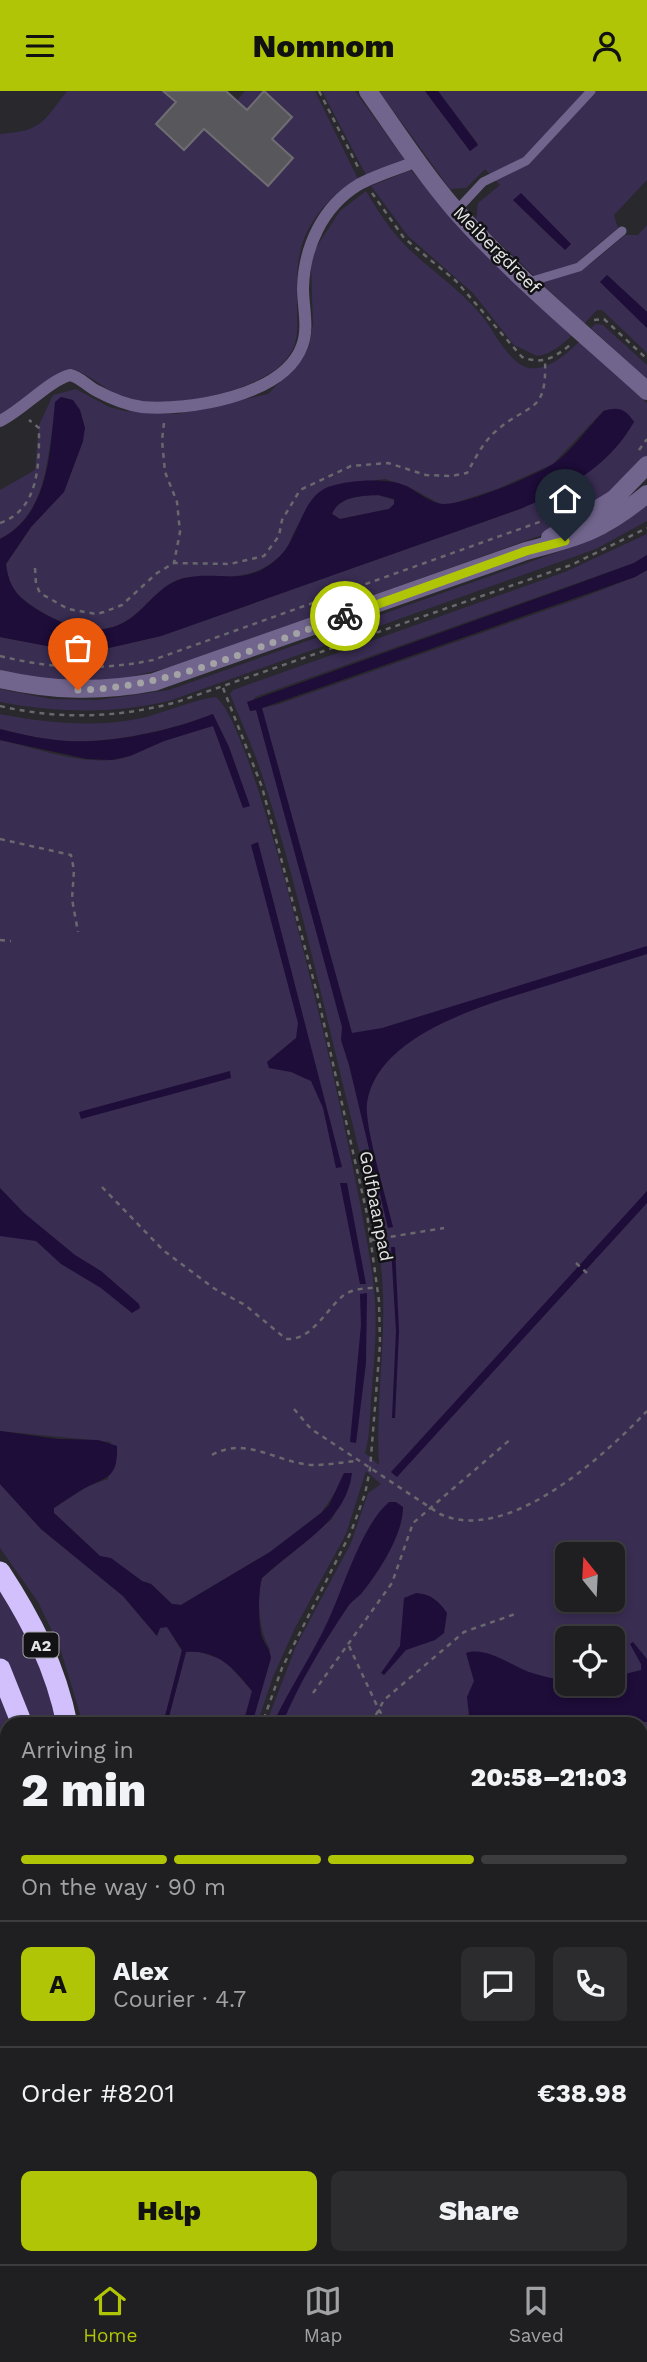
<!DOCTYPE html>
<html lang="en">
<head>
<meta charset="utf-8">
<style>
  :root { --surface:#1f1e21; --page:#2c2b2e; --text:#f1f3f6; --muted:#a1a2a5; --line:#3c3c3f; --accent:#afc506 }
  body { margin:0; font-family:"Work Sans",sans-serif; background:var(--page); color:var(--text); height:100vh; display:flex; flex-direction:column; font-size:26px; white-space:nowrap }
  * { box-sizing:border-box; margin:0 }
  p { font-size:23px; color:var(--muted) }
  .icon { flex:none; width:38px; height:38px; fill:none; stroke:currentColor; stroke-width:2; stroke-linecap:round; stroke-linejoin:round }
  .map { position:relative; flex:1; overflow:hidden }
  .sheet { position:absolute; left:0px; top:1626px; width:648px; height:548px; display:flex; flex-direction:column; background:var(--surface); border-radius:21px 21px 0 0; box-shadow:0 4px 10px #0003,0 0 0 2px var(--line) }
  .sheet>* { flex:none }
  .needle { width:46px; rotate:342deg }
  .buttons { position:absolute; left:555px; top:1451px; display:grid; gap:14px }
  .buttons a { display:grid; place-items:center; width:70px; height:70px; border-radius:10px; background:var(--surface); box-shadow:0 4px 10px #0003,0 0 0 2px var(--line); font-size:35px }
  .pin { position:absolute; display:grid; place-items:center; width:60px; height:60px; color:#fff; margin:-72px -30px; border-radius:50% 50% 50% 0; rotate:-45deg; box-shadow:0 0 7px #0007 }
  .pin .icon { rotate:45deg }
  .courier { position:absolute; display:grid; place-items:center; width:70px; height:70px; margin:-35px; border:5px solid #afc506; border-radius:50%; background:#fff; color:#222; box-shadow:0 2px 9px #0007 }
  .summary em { font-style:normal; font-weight:800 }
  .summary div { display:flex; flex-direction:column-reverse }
  .summary { display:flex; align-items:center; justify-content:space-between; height:119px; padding:0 21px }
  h1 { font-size:46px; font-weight:800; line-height:52px }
  .bar { display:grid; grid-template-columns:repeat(4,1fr); gap:10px 7px; align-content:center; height:84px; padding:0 21px }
  .bar i { height:9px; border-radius:5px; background:var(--line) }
  .bar .active { background:var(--accent) }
  .bar p { grid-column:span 4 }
  .line { display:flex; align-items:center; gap:18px; padding:0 21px; border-top:2px solid var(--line) }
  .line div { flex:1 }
  .round { display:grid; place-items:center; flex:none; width:74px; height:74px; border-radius:10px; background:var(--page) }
  .button { display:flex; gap:14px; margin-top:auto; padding:14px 21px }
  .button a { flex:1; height:80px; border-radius:10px; background:var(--accent); color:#111; font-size:28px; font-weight:800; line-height:80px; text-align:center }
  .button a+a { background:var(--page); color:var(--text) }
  header { display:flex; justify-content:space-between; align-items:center; height:91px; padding:0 21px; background:var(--accent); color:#111; font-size:32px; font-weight:800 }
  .tab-bar { display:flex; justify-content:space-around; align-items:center; height:98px; border-top:2px solid var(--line); background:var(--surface); font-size:19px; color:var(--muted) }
  .tab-bar a { display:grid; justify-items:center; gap:4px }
  .tab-bar .active { color:var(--accent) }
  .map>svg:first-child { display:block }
  .green { fill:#392d52; fill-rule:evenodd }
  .water { fill:#1e0c39; fill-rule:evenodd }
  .building { fill:#58575c; stroke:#6f6d72; stroke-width:2 }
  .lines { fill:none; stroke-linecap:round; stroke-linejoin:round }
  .path { stroke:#69686c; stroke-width:2.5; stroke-dasharray:5 5; stroke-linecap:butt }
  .service { stroke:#71658d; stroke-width:9 }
  .pedestrian { stroke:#71658d; stroke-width:12 }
  .tertiary { stroke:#71658d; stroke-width:18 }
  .motorway { stroke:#d1c0fc; stroke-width:21 }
  .done { stroke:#a3a2a5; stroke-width:7; stroke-dasharray:0 12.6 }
  .route { stroke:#afc506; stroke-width:9 }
  .labels { text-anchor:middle; stroke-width:5; stroke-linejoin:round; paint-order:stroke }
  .shield { fill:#121113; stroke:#a5a5a7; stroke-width:2 }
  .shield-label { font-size:16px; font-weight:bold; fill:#e4e4e6 }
  .street-label { font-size:18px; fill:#e4e4e6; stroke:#121113 }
</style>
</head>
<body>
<header><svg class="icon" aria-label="menu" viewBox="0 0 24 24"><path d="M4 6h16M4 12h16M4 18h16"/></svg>Nomnom<svg class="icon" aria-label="person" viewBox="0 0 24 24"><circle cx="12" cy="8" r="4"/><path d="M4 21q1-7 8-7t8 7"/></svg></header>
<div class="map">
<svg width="647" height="2173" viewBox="0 0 647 2173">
  <rect width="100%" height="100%" fill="#29282c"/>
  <path class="green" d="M67,0h96l13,11 -20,22 28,26 20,-21 64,57 25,-28 -21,-19 -8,-48 -20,22 -10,-9 11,-13h70l43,88c-26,13 -53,45 -58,74 -4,17 -3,35 -3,53 0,18 3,35 -9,51 -26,36 -119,52 -160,43 -17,-5 -46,-33 -60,-31l-68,47v-282c42,-3 43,-12 67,-43z
    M322,0h33l50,69 -39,15z
    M379,0h46l45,60 8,-7 -40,-53h209v89l-33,35 4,13 -36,30 7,7 36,-30h13l9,-10v87l-40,-37 -7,7 47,46v25l-45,-43h-5l-13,14 -108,-104 2,-17 22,-18 -15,-16 -19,19 -16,1zM513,109l31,17 27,27 -12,1z
    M411,79l45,53 117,111c-10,10 -21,20 -36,22l-23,-11 -41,-52 -65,-57 -37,-50z
    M366,100c10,17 21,34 34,49 27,29 62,49 86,81 10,15 25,43 43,47 20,3 38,-15 51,-27l67,62v58l-43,39 -62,35 -371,132 -49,12 -52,3 -70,-11v-34l47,9 53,4 61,-14 359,-127c45,-20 89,-42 114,-88l-30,-11 -51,54 -56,25 -43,14 -12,2 -35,-19 -22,-7 -57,8c-10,13 -21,25 -30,38 -7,11 -9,24 -19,32 -21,19 -43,20 -70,20 -9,0 -18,-1 -26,1 -22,7 -34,26 -51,39 -28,22 -63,11 -90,-5 -22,-14 -33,-21 -36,-48l25,-37 33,-36 19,-50 -30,-18c-6,43 -9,93 -53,116v-49l35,-20 4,-45 14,-30 23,-6 33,18 16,4 52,3 91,-20 34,-34 7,-14 4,-22 -2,-57 4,-18 25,-38z
    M596,233l7,1 44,40v15l-56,-52z
    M378,404l16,5 1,4 -6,5 -49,10 -8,-5c8,-18 28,-18 46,-19z
    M647,415v15l-51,28 -427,152c-57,13 -111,12 -169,1v-13l51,10 47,1 71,-10 403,-143 37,-15z
    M647,443v21l-13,8 -379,134 -5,14 29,-7 302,-106 54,-21 12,-7v1694h-357l-3,-6 353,-1v-533h-374l30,-78 55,-103 17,-50 13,-9 -15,-13 -20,63 -52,96 -21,47 -16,47h-5l18,-75c-11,-16 -14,-52 -8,-71l70,-59 19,-38 -17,13 -13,19 -51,39 -89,53 -9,-1 -21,-20 -9,-3 -31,-22 -11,-3 -46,-43v-5l32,-21 22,-8 3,-37 -111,-11v-691c35,8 75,23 112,20 18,-1 33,-12 50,-18 26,-10 31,-6 51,-28 -47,18 -115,33 -165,25 -16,-2 -32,-6 -48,-10v-15c47,9 95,14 142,4 25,-6 49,-18 74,-21 46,35 152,514 158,592 4,37 0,74 -3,111 -1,17 -1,36 -6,53l14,12c-4,-62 8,-125 3,-189 -7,-70 -28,-144 -44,-212 -23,-96 -45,-193 -75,-286 -9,-29 -22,-56 -33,-84l3,-4 332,-118zM567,1463h45v45h-45zM567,1547h45v45h-45z
    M0,1393l41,45 82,67 33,39 4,-8h7l15,24 -19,73h-80l-23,-76 -22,-46 -38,-54z
    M0,1491l17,24 43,118h-53v533l19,1 2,6h-28z
    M196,1560l28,9 29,32 -10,32h-76l19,-72z
    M257,2166l3,7h-162l-1,-6z"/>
  <path class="water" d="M425,0h13l40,54 -8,6z
    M521,102l50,51 -6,6 -52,-50z
    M607,184l40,37v16l-47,-46z
    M61,306l12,3 7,10 5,18 -2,13 -19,51 -33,35 -25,37c3,26 14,35 35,48 28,16 61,27 90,6 18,-13 30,-35 54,-40 36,-8 62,11 95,-22 19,-18 21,-58 48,-69 19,-7 59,-10 78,-1 11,5 25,18 38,18 21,1 90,-28 109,-40 19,-13 35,-37 51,-53 14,-5 22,-2 30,11 -27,46 -67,67 -114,87l-359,127 -61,14 -53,-4 -47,-9v-98c50,-25 50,-89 55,-137zM378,404l16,4v5l-5,5 -49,10 -8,-5c7,-18 29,-18 46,-19z
    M647,464v15l-12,7 -373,131 90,325 30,-5 265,-82v8c-34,11 -68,21 -101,32 -55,17 -169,47 -179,117 -3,23 20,97 26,124l-5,1 -39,-163 -8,-25 1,-13 -86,-317 -6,1 -3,-9 319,-114 68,-25z
    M213,623l16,33 21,59 -7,2 -30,-82 -49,15 -34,15 -18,4 -25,-1 -87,-19v-11c16,4 32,8 48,10 51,8 117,-6 165,-25z
    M258,751l84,325 -6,1 -13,-60 -12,-27 -20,-9 -22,-4 -2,-6 29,-24 2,-15 -47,-178z
    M230,980l1,7 -150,41 -2,-7z
    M340,1092h7l19,101h-6z
    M0,1097l24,25 51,42 26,16 38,33 1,4 -8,5 -31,-25 -40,-24 -25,-23 -36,-5z
    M647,1100v12l-250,274 -6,-5z
    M391,1156h4l4,84 -4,87h-3l4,-87z
    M367,1202l-1,70 -10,80 -6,-1 11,-117 -1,-31z
    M0,1340l58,8 40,1 19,6c1,33 -10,30 -34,43 -10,6 -20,13 -29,19v5l46,43 11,2 31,23 9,3 21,20 9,1 89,-53 51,-39 8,-8 15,-32h8c-6,50 -58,74 -90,105 -4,11 -4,48 0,59 3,8 8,12 9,21l-19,66h-9l9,-33c-17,-22 -35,-42 -66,-39l-19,72h-4l19,-74 -15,-23 -7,1 -3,8 -34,-40 -82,-67 -41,-45z
    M389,1411h7l7,5c0,28 -24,65 -42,87 -4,4 -8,6 -12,11 -25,37 -50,78 -67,119h-9c16,-35 38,-67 54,-101 16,-33 34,-97 62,-121z
    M416,1502c15,1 23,8 31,20l-3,20 -9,7 -29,10 -22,25 -3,-2 19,-27 4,-48z
    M633,1551l14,17v63l-177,2 -3,-27 7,-16 -8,-28c19,-7 45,12 63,19 12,4 25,7 38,9v2h45l1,-6 28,-7v-6l-11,-20z
    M641,1735l1,6 5,-1v115l-6,-19z
    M641,1882l6,19v128l-7,-10z"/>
  <path class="building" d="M163,0h63l21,19 17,-19 28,26 -20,22 21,19 -25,28 -64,-57 -20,21 -28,-26 20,-22z"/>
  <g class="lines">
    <path class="path" d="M319,0l40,78
      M372,102l32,45 52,43 66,76c20,8 32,1 48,-12
      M594,229l10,-1 43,40
      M164,332l-2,17 3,32 12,30 3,30 -6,31
      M639,359l8,-11
      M0,432c40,-14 39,-60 39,-95l-10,-8
      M35,477l1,16 4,9 28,16 28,5 8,-2 18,-7 35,-32 17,-10 56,1 34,-8 15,-20 3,-16 18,-30 51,-24 37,-3 38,12 25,1 16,-3c8,-14 16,-31 29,-42 33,-29 51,-16 49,-70
      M0,565c52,13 100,15 153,4l392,-140
      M223,597l39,99 55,206 50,221 12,87 1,43 -10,125 -5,25 -14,38 -69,136 -20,56
      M0,615c60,14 118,12 177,-4l394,-137 76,-37
      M0,748l71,16 3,15 -2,29 6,33
      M0,849l11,1
      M102,1096l61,63 52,39 30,16 41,34c26,2 40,-30 58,-44 10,-7 22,-6 33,-8
      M371,1149l73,-12
      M576,1172l11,10
      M294,1318l17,20 129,85c67,31 163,-57 207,-103
      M212,1364c35,-20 66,9 102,10 14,0 29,-3 44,-4
      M349,1555l30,64 9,14
      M313,1602l79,-110 21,-60 99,-85
      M371,1633l13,-24 80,-68 54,-19
      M640,1654l7,-5
      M640,1734l7,-1
      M640,1859l7,19
      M282,2166l3,7"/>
    <path class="service" d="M456,120l27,-29 43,-21 65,-70
      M529,191l50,-15 43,-36"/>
    <path class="pedestrian" d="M0,330c24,-12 48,-40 70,-46 10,2 17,11 27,16 13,7 30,14 45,16 46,4 142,-11 160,-61 7,-18 1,-39 1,-58 1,-40 19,-81 55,-103 18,-10 40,-16 59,-24"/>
    <path class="tertiary" d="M368,0c28,40 56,83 88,120 58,65 127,122 191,180
      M550,447l64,-39 33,-34
      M0,588c53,12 101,13 154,3l372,-131c54,-14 76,-20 121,-57"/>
    <path class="motorway" d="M0,1481c31,47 56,96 67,152
      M0,1578l22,55
      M45,2166l2,7"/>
  </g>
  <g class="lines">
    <path class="done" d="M78,599c93,-2 180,-44 267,-74"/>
    <path class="route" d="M345,525l181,-65 39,-10"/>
  </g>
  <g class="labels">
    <rect class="shield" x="23.5" y="1541.5" width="35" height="25" rx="5"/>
    <g class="shield-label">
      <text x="41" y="1560">A2</text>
    </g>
    <g class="street-label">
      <text transform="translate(497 159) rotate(45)" y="6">Meibergdreef</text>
      <text transform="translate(376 1115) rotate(79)" y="6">Golfbaanpad</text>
    </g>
  </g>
</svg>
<div class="buttons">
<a><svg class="needle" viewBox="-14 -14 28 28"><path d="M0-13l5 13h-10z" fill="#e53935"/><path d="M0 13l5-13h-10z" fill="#a1a2a5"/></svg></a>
<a><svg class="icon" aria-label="locate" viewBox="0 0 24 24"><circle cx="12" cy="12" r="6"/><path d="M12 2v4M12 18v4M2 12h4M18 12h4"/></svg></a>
</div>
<div class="pin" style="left:78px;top:599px;background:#ea580c"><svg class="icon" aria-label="bag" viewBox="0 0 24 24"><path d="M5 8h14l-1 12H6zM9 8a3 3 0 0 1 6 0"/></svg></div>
<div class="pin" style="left:565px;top:450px;background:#1f2937"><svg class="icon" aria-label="home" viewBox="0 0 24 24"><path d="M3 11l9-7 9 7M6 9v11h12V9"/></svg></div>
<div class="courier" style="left:345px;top:525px"><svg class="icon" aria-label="bike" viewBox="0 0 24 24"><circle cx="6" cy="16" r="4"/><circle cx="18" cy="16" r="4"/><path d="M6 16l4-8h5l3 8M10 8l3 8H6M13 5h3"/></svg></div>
<section class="sheet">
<div class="summary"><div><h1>2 min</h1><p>Arriving in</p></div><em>20:58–21:03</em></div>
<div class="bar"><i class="active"></i><i class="active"></i><i class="active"></i><i></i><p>On the way · 90 m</p></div>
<div class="line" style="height:126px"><b class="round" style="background:var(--accent);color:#111">A</b><div><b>Alex</b><p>Courier · 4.7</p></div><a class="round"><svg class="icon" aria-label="chat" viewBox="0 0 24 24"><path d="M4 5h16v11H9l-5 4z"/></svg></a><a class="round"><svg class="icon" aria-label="phone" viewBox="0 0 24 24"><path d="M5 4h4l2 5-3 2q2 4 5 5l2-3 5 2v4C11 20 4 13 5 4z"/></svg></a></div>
<div class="line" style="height:91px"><div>Order #8201</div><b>€38.98</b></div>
<div class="button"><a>Help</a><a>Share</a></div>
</section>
</div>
<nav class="tab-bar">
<a class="active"><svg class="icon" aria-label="home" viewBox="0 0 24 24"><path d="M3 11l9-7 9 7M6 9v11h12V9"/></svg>Home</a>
<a><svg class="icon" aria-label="map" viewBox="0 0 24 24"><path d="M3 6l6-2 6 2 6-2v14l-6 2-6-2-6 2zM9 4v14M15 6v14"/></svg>Map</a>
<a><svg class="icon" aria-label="saved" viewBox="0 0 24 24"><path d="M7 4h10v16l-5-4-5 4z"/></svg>Saved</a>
</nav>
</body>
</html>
